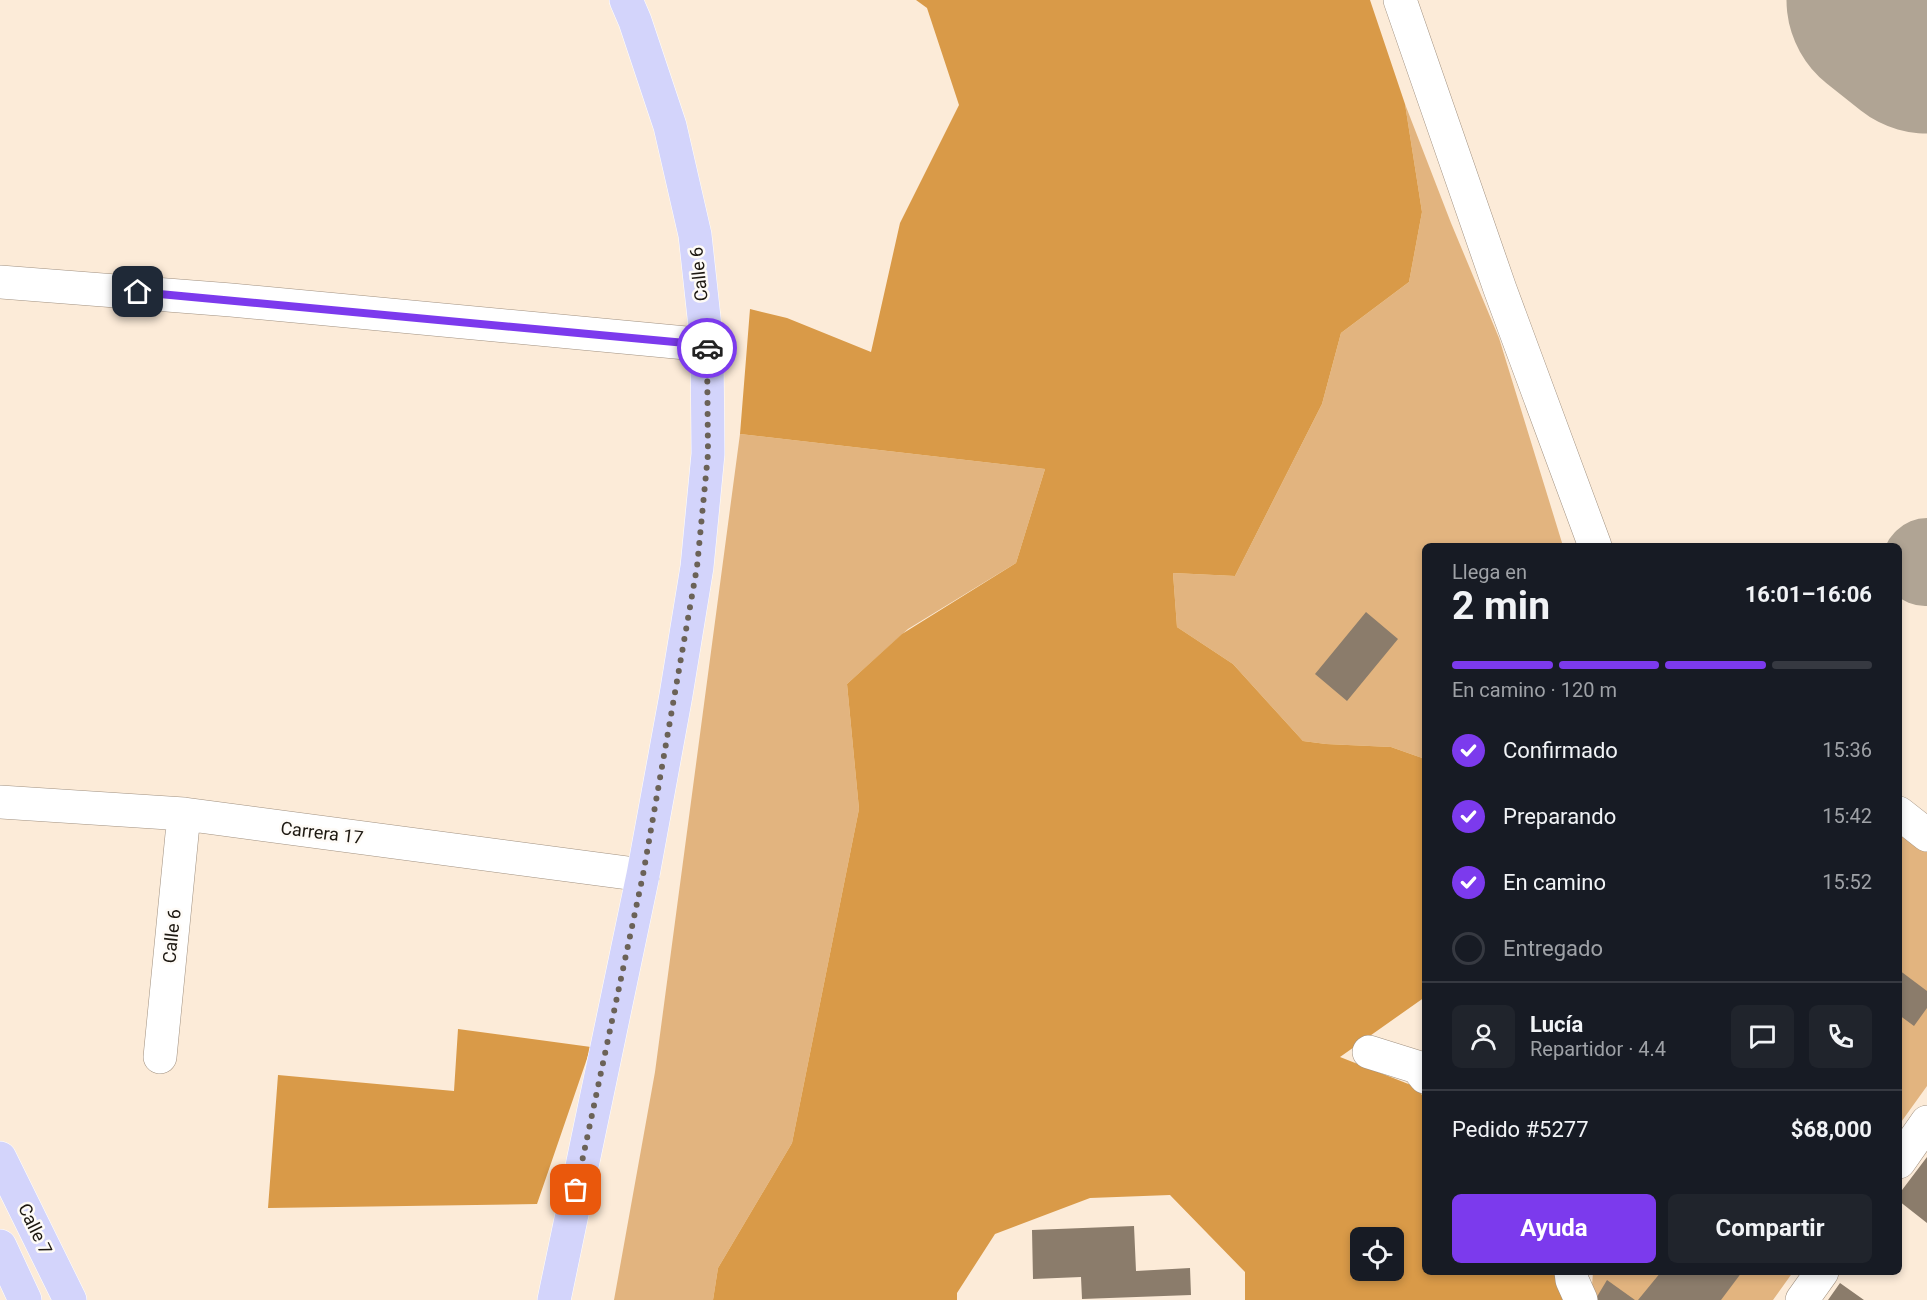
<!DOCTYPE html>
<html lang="es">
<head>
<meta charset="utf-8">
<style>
  :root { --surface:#171b24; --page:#20242c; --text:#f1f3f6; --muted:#9ea1a6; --line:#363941; --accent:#7c3aed }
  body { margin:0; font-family:Roboto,sans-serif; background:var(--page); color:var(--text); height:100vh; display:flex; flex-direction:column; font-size:22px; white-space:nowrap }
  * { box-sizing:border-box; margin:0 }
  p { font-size:20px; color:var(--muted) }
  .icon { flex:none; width:33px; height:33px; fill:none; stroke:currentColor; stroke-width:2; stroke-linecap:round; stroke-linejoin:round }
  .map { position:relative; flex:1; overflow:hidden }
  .panel { position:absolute; left:1422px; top:543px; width:480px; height:732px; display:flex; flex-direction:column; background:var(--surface); border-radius:9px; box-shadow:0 3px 9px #0003 }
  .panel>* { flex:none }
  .controls { position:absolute; left:1350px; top:1227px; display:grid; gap:12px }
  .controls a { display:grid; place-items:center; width:54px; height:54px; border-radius:9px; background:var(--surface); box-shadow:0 3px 9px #0003; font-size:30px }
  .pin { position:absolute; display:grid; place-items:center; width:51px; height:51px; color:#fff; margin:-26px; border-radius:12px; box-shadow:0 3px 9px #0006 }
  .courier { position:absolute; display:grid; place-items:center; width:60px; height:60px; margin:-30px; border:4px solid #7c3aed; border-radius:50%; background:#fff; color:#222; box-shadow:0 2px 8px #0007 }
  .summary em { font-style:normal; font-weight:700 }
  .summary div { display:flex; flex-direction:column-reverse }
  .summary { display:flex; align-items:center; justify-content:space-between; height:102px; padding:0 30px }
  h1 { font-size:39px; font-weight:700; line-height:45px }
  .bar { display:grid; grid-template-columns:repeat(4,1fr); gap:9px 6px; align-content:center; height:72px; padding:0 30px }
  .bar i { height:8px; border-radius:4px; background:var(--line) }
  .bar .active { background:var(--accent) }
  .bar p { grid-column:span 4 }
  .line { display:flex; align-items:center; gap:15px; padding:0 30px; border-top:2px solid var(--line) }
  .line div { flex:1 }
  .round { display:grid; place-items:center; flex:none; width:63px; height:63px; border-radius:9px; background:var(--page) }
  ol { padding:0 30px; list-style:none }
  li { display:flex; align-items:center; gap:18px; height:66px }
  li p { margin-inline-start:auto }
  li .icon { padding:6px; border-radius:50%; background:var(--accent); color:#fff; stroke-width:4 }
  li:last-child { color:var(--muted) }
  li i { width:33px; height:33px; border:3px solid var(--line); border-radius:50% }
  .cta { display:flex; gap:12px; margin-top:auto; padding:12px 30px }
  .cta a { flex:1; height:69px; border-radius:9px; background:var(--accent); color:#fff; font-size:24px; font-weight:700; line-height:69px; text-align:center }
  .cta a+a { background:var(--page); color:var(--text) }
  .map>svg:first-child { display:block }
  .green { fill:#e2b47f }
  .forest { fill:#d99a48; fill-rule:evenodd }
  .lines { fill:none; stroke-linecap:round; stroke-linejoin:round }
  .taxiway { stroke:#b0a494; stroke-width:86 }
  .runway { stroke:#b0a494; stroke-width:213 }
  .building { fill:#8b7c6b }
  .minor-casing { stroke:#a19180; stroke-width:34 }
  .major-casing { stroke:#fff; stroke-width:34 }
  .minor { stroke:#fff; stroke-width:33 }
  .major { stroke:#d3d4fb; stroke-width:33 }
  .done { stroke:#6b6257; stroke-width:6; stroke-dasharray:0 10.8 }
  .route { stroke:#7c3aed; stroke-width:8 }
  .labels { text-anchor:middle; stroke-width:5; stroke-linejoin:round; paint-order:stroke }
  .street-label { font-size:18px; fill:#1d1811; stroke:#fefbf7 }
</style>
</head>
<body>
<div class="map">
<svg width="1927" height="1300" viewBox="0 0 1927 1300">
  <rect width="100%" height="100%" fill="#fcebd8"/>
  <path class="green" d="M1405,104l46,119 48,115 64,208h-138v213l-34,-12 -65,-3 -23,-3 -70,-77 -56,-37 -4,-54 62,3 87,-172 19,-71 68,-51 13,-70z
    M740,434l305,35 -29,94 -108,66 -61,55 12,125 -67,334 -74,125 -5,32h-99l41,-228z
    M1899,827l28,21v238l-28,39z
    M1593,1272h200l-20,28h-182z"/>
  <path class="forest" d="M916,0h454l35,104 17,108 -13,70 -68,51 -19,71 -87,172 -62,-3 4,54 56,37 70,77 23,3 65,3 34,12v238l-85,60 76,30 9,12v173h129l11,28h-320v-28l-75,-77 -80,3 -95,36 -38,59v7h-244l5,-32 74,-125 67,-334 -12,-125 55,-50 114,-71 29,-94 -305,-35 10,-125 37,9 84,34 29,-129 59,-118 -32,-97zM1360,1238h34v32h-34z
    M458,1029l133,18 -54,157 -269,4 10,-133 176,16z"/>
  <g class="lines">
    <path class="taxiway" d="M1925,563l2,-2"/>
    <path class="runway" d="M1893,0l34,27"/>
  </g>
  <path class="building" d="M1366,612l32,27 -51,62 -32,-27z
    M1899,970l28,21v17l-13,18 -15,-11z
    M1927,1157v66l-28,-22v-7z
    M1134,1226l2,45 54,-3 1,27 -109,4 -1,-22 -48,2 -1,-49z
    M1661,1272h81l-21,28h-83z
    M1607,1280l28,20h-40z
    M1840,1283l24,17h-36z"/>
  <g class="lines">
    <defs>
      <path id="minor" d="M1400,0l100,289 95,257
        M0,282l231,18 476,45
        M0,802l184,12 459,61
        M1899,813l28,22
        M1369,1052l48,15 8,10
        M160,1057l24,-243
        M1899,1162l28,-40
        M1571,1272l1,8 9,20
        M1802,1300l20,-28"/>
      <path id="major" d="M0,1158l70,142
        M0,1246l25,54
        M554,1300l89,-425 33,-180 21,-128 11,-113 -1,-109 -12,-110 -25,-109 -35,-105 -9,-21"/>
    </defs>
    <use href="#minor" class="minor-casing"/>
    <use href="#major" class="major-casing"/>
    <use href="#minor" class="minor"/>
    <use href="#major" class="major"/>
  </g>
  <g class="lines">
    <path class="done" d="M576,1190l67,-315 54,-308 11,-113 -1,-106"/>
    <path class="route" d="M138,292l569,53v3"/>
  </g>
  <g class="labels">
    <g class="street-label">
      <text transform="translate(699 274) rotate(-96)" y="6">Calle 6</text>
      <text transform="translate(322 833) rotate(7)" y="6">Carrera 17</text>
      <text transform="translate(172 936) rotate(-84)" y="6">Calle 6</text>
      <text transform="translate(35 1229) rotate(64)" y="6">Calle 7</text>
    </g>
  </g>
</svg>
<div class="controls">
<a><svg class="icon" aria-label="locate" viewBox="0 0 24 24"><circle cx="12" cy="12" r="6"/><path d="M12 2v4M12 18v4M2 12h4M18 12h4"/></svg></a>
</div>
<div class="pin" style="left:576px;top:1190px;background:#ea580c"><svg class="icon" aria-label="bag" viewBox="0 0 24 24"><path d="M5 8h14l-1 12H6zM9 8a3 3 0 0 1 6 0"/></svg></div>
<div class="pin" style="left:138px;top:292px;background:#1f2937"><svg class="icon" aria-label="home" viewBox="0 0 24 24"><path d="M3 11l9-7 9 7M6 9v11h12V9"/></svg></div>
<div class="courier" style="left:707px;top:348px"><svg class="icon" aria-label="car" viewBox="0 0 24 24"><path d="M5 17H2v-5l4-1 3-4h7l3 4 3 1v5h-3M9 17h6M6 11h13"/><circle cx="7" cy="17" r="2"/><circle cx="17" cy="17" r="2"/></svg></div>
<section class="panel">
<div class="summary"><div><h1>2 min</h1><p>Llega en</p></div><em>16:01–16:06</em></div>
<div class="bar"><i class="active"></i><i class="active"></i><i class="active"></i><i></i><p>En camino · 120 m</p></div>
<ol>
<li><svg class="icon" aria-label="check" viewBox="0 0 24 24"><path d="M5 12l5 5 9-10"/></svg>Confirmado<p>15:36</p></li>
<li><svg class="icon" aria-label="check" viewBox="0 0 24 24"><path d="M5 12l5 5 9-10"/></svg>Preparando<p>15:42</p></li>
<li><svg class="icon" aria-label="check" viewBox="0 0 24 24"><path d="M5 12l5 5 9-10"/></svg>En camino<p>15:52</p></li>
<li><i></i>Entregado</li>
</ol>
<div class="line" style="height:108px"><a class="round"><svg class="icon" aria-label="person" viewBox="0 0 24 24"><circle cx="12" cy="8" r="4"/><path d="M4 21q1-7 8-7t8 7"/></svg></a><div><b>Lucía</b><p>Repartidor · 4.4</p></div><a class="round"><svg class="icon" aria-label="chat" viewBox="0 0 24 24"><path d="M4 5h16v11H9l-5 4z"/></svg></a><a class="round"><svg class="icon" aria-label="phone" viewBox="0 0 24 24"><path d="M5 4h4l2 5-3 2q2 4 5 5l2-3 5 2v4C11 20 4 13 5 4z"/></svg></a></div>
<div class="line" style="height:78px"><div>Pedido #5277</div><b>$68,000</b></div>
<div class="cta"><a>Ayuda</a><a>Compartir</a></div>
</section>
</div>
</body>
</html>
